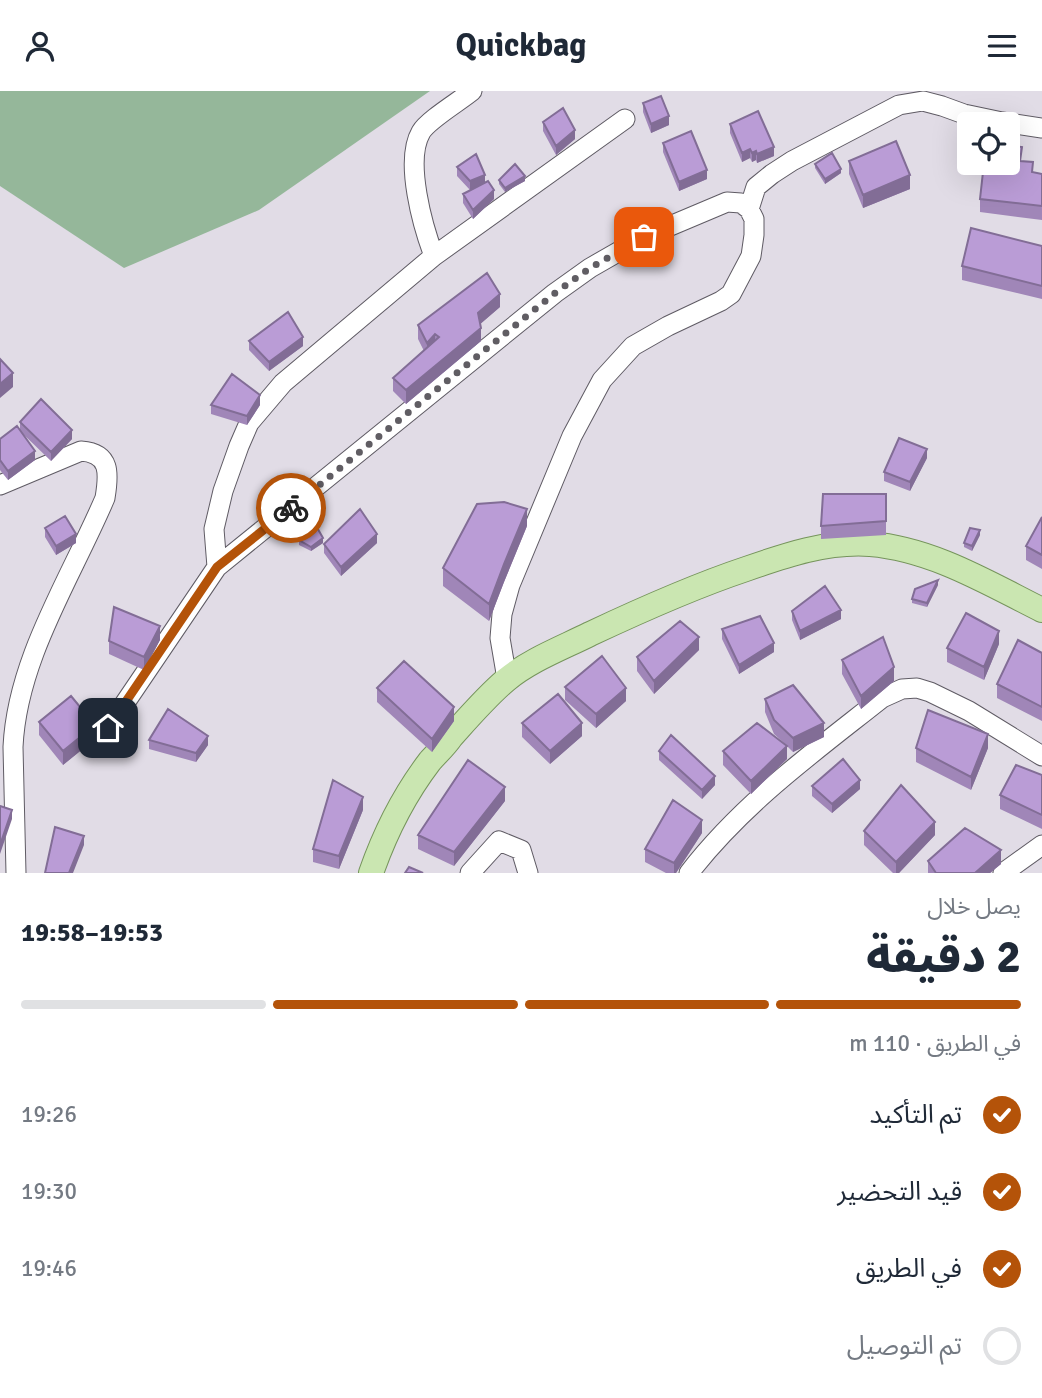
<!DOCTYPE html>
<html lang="ar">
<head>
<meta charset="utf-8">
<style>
  :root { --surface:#fff; --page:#f6f6f7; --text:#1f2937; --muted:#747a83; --line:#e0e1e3; --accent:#b45309 }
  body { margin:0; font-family:Signika,"Noto Sans Arabic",sans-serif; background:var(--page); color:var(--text); direction:rtl; height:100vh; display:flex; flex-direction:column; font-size:26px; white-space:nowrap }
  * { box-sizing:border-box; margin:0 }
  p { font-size:23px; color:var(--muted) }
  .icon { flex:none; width:38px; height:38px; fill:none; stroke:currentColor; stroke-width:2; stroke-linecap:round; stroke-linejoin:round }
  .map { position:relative; height:782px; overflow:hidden; direction:ltr }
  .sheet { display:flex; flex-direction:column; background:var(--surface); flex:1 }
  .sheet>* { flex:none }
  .buttons { position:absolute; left:957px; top:21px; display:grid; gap:14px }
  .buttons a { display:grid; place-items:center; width:63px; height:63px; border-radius:7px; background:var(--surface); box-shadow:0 7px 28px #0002; font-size:35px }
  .pin { position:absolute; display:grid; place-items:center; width:60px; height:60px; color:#fff; margin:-30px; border-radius:14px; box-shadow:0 4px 10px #0006 }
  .courier { position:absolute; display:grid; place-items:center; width:70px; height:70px; margin:-35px; border:5px solid #b45309; border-radius:50%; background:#fff; color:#222; box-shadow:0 2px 9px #0007 }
  .headline em { font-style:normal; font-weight:800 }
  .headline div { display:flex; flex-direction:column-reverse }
  .headline { display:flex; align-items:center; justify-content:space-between; height:119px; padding:0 21px }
  h1 { font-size:46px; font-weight:800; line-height:52px }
  .bar { display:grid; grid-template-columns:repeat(4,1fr); gap:10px 7px; align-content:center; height:84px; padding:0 21px }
  .bar i { height:9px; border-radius:5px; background:var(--line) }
  .bar .current { background:var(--accent) }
  .bar p { grid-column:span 4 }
  ol { padding:0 21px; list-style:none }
  li { display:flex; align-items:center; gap:21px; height:77px }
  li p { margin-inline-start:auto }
  li .icon { padding:7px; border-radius:50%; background:var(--accent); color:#fff; stroke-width:4 }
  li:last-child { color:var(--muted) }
  li i { width:38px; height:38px; border:4px solid var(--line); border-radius:50% }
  header { display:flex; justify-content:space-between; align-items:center; height:91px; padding:0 21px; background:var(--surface); font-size:32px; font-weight:800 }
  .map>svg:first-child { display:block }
  .green { fill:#95b79a }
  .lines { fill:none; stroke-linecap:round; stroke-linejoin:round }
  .minor-casing { stroke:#5f5b64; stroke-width:21 }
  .major-casing { stroke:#75945b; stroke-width:26 }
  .minor { stroke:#fff; stroke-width:19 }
  .major { stroke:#cae6b1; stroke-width:24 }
  .wall { fill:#a086b8 }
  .shaded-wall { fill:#826d96 }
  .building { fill:#ba9cd6; stroke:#826d96; stroke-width:2 }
  .done { stroke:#605d63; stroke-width:7; stroke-dasharray:0 12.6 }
  .route { stroke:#b45309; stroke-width:9 }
</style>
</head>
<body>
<header><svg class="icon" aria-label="menu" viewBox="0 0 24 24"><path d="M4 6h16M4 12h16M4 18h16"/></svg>Quickbag<svg class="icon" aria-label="person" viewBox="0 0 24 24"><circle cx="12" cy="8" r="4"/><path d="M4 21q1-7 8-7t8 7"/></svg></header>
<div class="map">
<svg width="1042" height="782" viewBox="0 0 1042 782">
  <rect width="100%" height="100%" fill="#e1dce6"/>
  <path class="green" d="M0,0h430l-171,119 -135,58 -124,-82z"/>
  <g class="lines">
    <defs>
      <path id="minor" d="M749,118l7,-22 16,-13 20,-13 107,-56 24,-4 19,5 22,8 38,8 40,6
        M434,165c-11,-29 -30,-95 -13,-124 7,-12 39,-31 51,-41
        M0,394l81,-34c30,2 28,23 24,47 -34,80 -88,161 -92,249l3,126
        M507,588l-7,-41 2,-24 8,-29 62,-149 30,-56 31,-34 35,-20 53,-25 10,-7 20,-38 3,-21v-16l-5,-10 -8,-6 -14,-1 -83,35 -54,31 -35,25 -338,274 -3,-38 9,-38 16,-45 10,-23 34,-40 151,-127 191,-137
        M108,637l109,-161
        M470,782l29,-32 22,9 7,23
        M689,782c54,-70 125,-121 193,-175l20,-9 15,-1 13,4 39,19 73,45
        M1003,782l39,-28"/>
      <path id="major" d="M371,782c14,-40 33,-78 59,-112 7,-8 15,-15 21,-24 18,-20 35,-40 55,-57 24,-20 56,-32 84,-46 51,-24 102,-47 156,-65 40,-14 81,-28 124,-25 62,5 118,39 172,66"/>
    </defs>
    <use href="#minor" class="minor-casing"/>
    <use href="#major" class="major-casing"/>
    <use href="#minor" class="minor"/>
    <use href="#major" class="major"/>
  </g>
  <path class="wall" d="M643,12l26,22 -18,8 -8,-21z
    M543,31l32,17 -19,16 -13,-24z
    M730,33l44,32 -17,7 -1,-3 -4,2 -2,-4 -8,4 -12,-29z
    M663,52l44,36 -28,12 -16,-39z
    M849,70l61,28 -47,19 -14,-34z
    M1022,70l11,12 9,1v46l-62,-8v-13z
    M815,73l26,9 -16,11 -10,-16z
    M457,76l28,15 9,17 -21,20 -10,-16v-9l7,-4 -13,-14z
    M499,89l26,1 -20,11 -6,-8z
    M1042,155v53l-80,-19v-14z
    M500,216l-20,17 1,17 -75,63 -13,-13v-13l31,-27 -6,-12v-14z
    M249,250l54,5 -34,25 -20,-21z
    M211,314h49l-13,20 -36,-11z
    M20,331l52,17 -21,22 -30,-29 14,28 -27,20 -8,-10v-31l20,-9z
    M927,367l-17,33 -26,-10v-9z
    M886,403v41l-65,4v-13z
    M1042,426v52l-16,-9v-14z
    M527,435l-23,56 -15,39 -46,-35v-18z
    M45,437l31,15 -20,12 -11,-18z
    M980,444l-8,16 -8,-4v-4z
    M299,449l24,3 -12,8 -12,-6z
    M377,452l-36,33 -17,-23v-9z
    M938,494l-11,22 -15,-4v-4z
    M792,520l49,8 -41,21 -8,-20z
    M722,538l52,23 -35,22 -17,-35z
    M160,549l-16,30 -35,-16v-13z
    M999,553l-15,36 -37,-18v-14z
    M699,559l-45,44 -17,-23v-14z
    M1042,562v68l-45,-23v-14z
    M842,569l52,21 -33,28 -19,-35z
    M565,596l61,14 -30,27 -31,-28z
    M377,597l77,33 -22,31 -55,-50z
    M765,608l59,38 -31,15 -6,-6v13l-36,35 -28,-29v-14l61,-8 -10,-9 -9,-22z
    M39,631l56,17 -32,26 -24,-30z
    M522,632l60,13 -32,28 -28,-27z
    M149,649l59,5 -12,17 -47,-13z
    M916,657h72l-17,42 -55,-28z
    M659,660l56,34 -13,14 -43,-39z
    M1042,684v54l-42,-20v-14z
    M812,695l48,3 -28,24 -20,-17z
    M505,710l-51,65 -36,-17v-14z
    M363,719l-24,59 -26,-7v-13z
    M864,740l71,4 -36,38h-6l-29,-28z
    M702,742l-26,40h-10l-21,-11v-13z
    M928,770l73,3 -11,9h-62z"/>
  <path class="shaded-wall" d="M669,25v9l-18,8v-9z
    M575,39v9l-19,16v-9z
    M774,56v9l-17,7v-9z
    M750,58v9l-8,4v-9z
    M756,60v9l-4,2v-9z
    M841,78v4l-16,11v-5z
    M707,79v9l-28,12v-9z
    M485,84v9l-15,6v-9z
    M910,84v14l-47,19v-13z
    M525,85v5l-20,11v-4z
    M494,99v9l-21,20v-9z
    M500,203v13l-22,19v-13z
    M481,237v13l-75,63v-14z
    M435,243v13l-8,9v-13z
    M303,246v9l-34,25v-9z
    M13,282v14l-13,11v-14z
    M260,304v10l-13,20v-9z
    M72,339v9l-21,22v-9z
    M927,358v9l-17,33v-9z
    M35,360v9l-27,20v-9z
    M527,418v17l-23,56 -15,39v-17l15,-40z
    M980,439v5l-8,16v-5z
    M76,443v9l-20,12v-9z
    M377,443v9l-36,33v-9z
    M323,447v5l-12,8v-4z
    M938,489v5l-11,22v-4z
    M841,519v9l-41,21v-9z
    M160,535v14l-16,30v-13z
    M999,540v13l-15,36v-13z
    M699,546v13l-45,44v-13z
    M774,552v9l-35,22v-9z
    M894,576v14l-33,28v-13z
    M626,597v13l-30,27v-14z
    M454,616v14l-22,31v-13z
    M582,632v13l-32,28v-13z
    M824,632v14l-31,15v-14z
    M95,634v14l-32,26v-14z
    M988,643v14l-17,42v-13z
    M208,645v9l-12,17v-9z
    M787,655v13l-36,35v-13z
    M715,685v9l-13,14v-9z
    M860,689v9l-28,24v-9z
    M505,696v14l-51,65v-14z
    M363,706v13l-24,59v-13z
    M12,719v9l-12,35v-9z
    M702,729v13l-26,40h-2v-10z
    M935,731v13l-36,38h-3v-11z
    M84,745v9l-11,28h-4z
    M1001,759v14l-11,9h-15z"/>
  <path class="building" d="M661,5l8,20 -18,8 -8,-21z
    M563,17l12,22 -19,16 -13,-24z
    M758,20l16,36 -17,7 -1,-3 -4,2 -2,-4 -8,4 -12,-29z
    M691,40l16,39 -28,12 -16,-39z
    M896,50l14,34 -47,20 -14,-34z
    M1008,54l14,2 -2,14 13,1 -1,10 10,2v32l-62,-7 4,-36h24z
    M832,62l9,16 -16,10 -10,-15z
    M476,63l9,21 -15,6 -13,-14z
    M515,73l10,12 -20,12 -6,-8z
    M488,90l6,9 -21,20 -10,-16z
    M971,137l71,18v40l-80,-20z
    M487,182l13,21 -22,19 3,15 -75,62 -13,-12 46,-41 -4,-3 -8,9 -9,-18z
    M288,221l15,25 -34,25 -20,-21z
    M0,268l13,14 -13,11z
    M232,283l28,21 -13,21 -36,-11z
    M41,308l31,31 -21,22 -31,-30z
    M17,335l18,25 -27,20 -8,-11v-21z
    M899,347l28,11 -17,33 -26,-10z
    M823,403h63v27l-65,5z
    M504,411l23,7 -23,55 -15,40 -46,-36 34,-64z
    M360,418l17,25 -36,33 -17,-23z
    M65,425l11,18 -20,12 -11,-18z
    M1042,426v38l-16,-9z
    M315,433l8,14 -12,9 -12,-7z
    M970,437l10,2 -8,16 -8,-3z
    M938,489l-11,23 -15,-4 3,-10z
    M825,495l16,24 -41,21 -8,-20z
    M114,516l46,19 -16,31 -35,-16z
    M966,522l33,18 -15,36 -37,-19z
    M760,525l14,27 -35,22 -17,-36z
    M680,530l19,16 -45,44 -17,-24z
    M883,546l11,30 -33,29 -19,-36z
    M1018,549l24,13v54l-45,-23z
    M602,565l24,32 -30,26 -31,-27z
    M404,570l50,46 -22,32 -55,-51z
    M793,594l31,38 -31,15 -19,-18 -9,-21z
    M558,603l24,29 -32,28 -28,-28z
    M71,605l24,29 -32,26 -24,-29z
    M168,618l40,27 -12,17 -47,-13z
    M928,619l60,24 -17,43 -55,-29z
    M757,632l30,23 -36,35 -28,-30z
    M671,644l44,41 -13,14 -43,-39z
    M843,668l17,21 -28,24 -20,-18z
    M468,669l37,27 -51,65 -36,-17z
    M1016,674l26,10v40l-42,-20z
    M333,689l30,17 -24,59 -26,-7z
    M901,694l34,37 -39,40 -32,-31z
    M673,709l29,20 -28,43 -29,-14z
    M0,715l12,4 -12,35z
    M55,736l29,9 -15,37h-24z
    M965,737l36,22 -26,23h-39l-8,-12z
    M409,776l14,6h-18z"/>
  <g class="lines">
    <path class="done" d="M291,417l264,-215 35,-25 54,-31"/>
    <path class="route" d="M108,637l109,-161 74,-59"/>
  </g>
</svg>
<div class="buttons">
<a><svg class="icon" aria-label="locate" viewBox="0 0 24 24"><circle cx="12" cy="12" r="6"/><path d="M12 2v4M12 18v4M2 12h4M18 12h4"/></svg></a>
</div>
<div class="pin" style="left:644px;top:146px;background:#ea580c"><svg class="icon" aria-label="bag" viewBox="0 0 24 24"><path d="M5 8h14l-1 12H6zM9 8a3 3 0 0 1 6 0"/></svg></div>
<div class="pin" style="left:108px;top:637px;background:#1f2937"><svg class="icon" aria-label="home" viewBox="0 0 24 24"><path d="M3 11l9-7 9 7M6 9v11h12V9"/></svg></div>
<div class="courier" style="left:291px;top:417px"><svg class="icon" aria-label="bike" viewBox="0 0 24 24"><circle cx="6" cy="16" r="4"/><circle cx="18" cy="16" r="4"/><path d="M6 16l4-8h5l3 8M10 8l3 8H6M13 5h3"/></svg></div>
</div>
<section class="sheet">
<div class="headline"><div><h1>2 دقيقة</h1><p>يصل خلال</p></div><em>19:53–19:58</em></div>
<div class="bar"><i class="current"></i><i class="current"></i><i class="current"></i><i></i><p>في الطريق · 110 m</p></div>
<ol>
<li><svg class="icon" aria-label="check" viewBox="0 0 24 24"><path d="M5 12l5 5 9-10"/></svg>تم التأكيد<p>19:26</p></li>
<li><svg class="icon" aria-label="check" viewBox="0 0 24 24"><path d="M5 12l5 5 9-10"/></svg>قيد التحضير<p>19:30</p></li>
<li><svg class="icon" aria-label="check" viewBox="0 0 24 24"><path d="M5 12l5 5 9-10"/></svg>في الطريق<p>19:46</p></li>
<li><i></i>تم التوصيل</li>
</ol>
</section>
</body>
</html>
